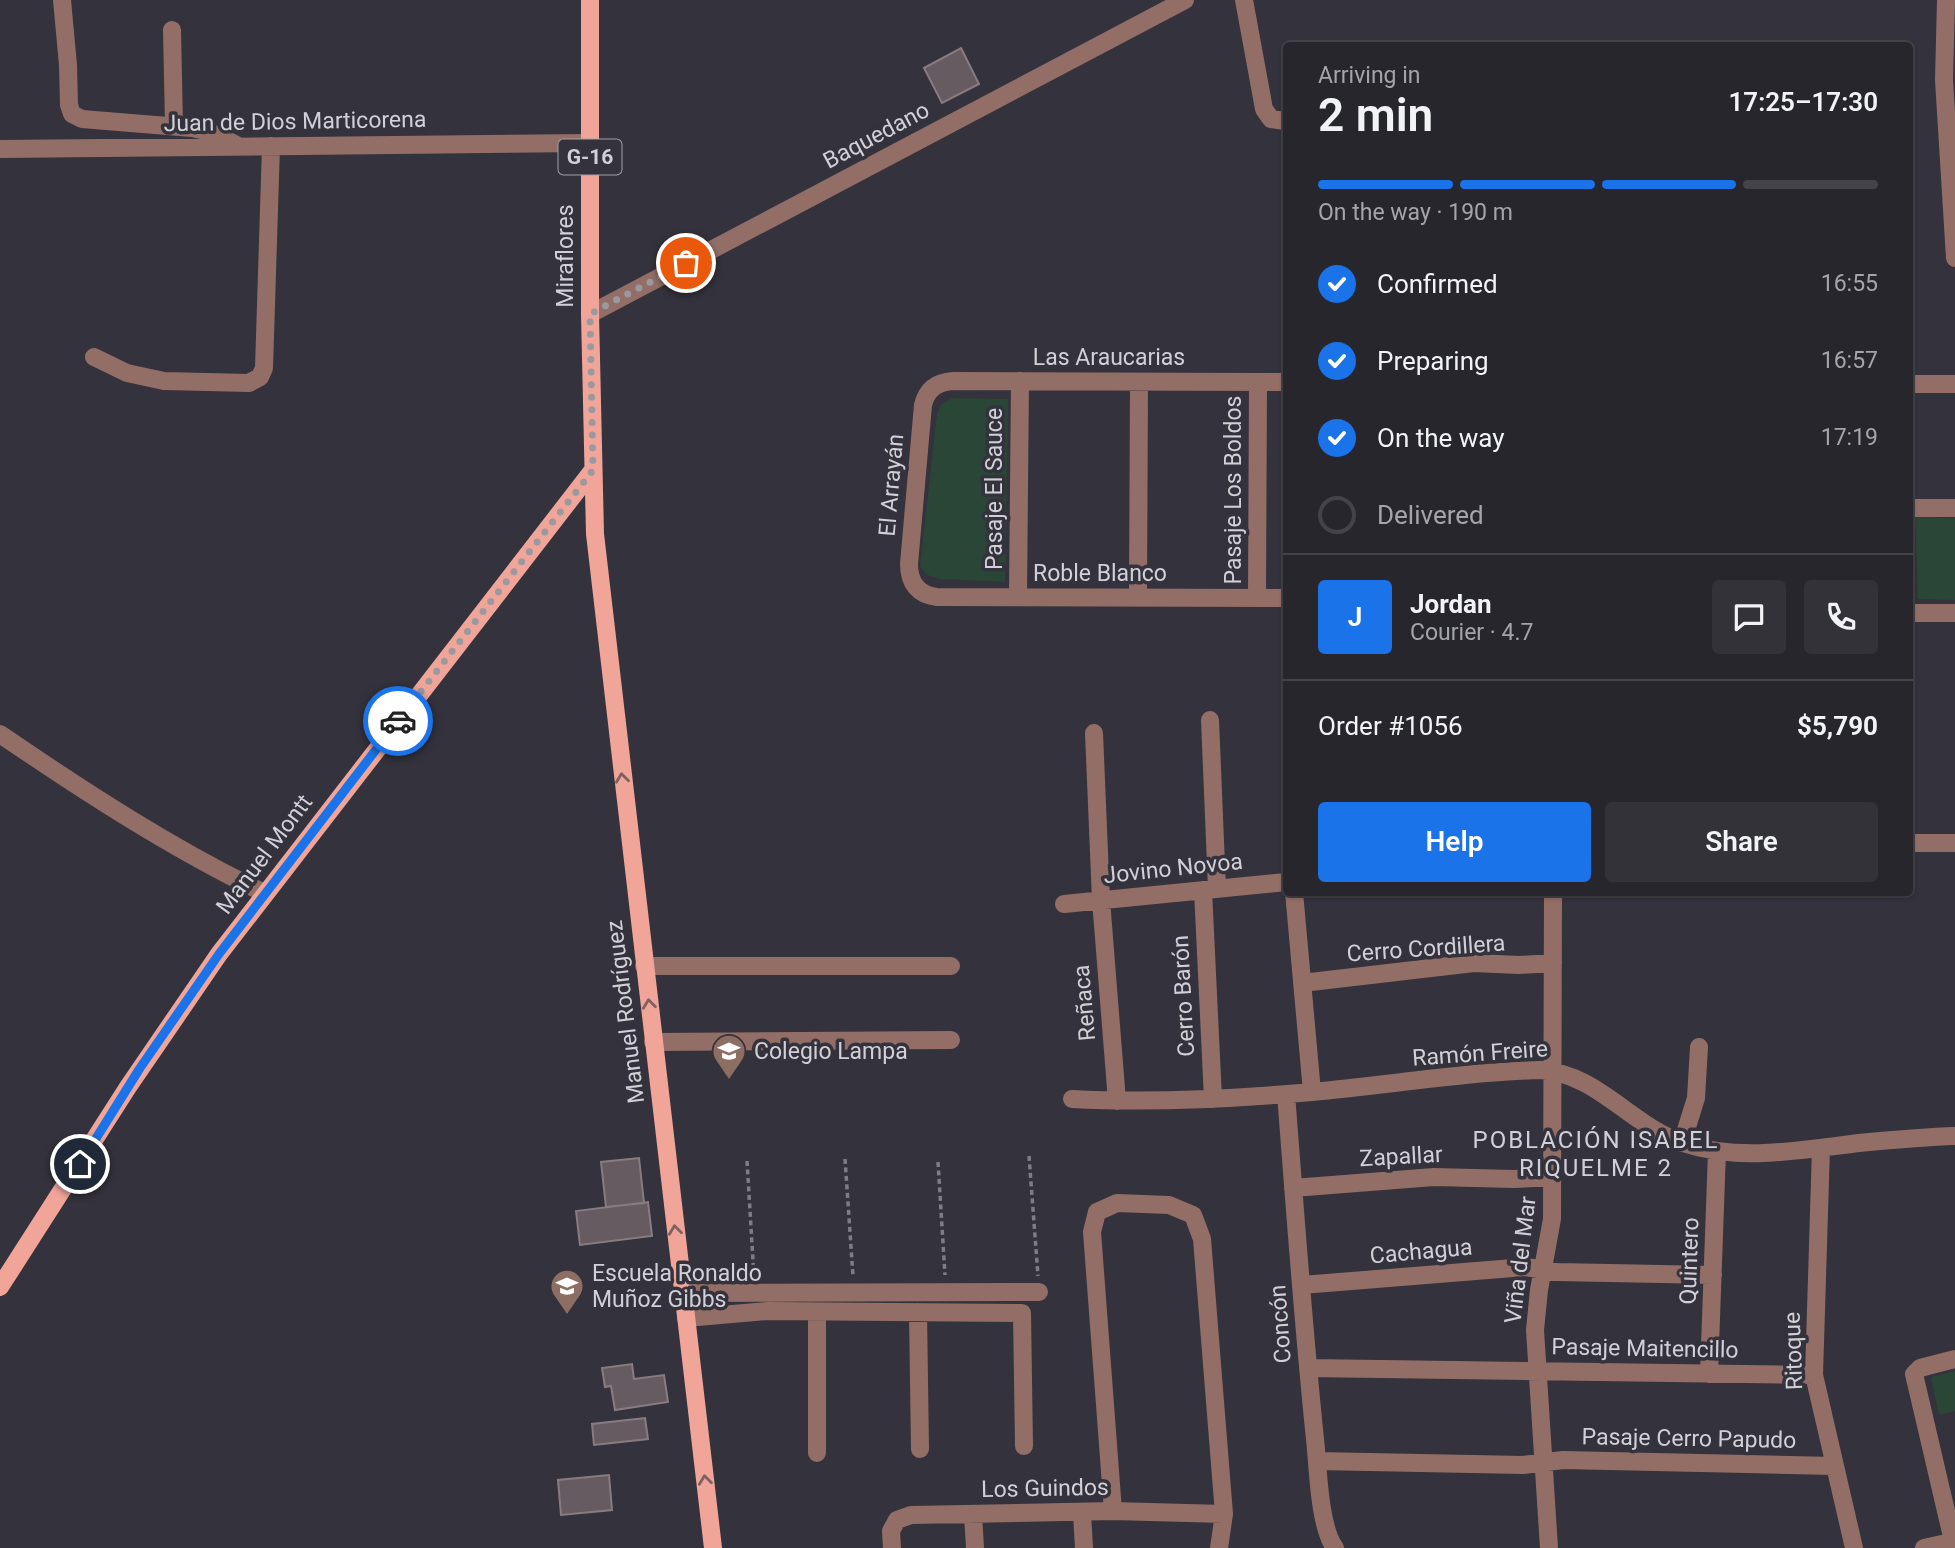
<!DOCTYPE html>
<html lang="en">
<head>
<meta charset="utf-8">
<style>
  :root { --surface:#27262d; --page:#333239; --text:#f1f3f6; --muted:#a4a5aa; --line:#434349; --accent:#1a73e8 }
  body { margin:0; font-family:Roboto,sans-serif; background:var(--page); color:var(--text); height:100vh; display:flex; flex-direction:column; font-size:26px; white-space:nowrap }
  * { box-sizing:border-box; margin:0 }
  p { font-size:23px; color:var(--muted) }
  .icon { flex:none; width:38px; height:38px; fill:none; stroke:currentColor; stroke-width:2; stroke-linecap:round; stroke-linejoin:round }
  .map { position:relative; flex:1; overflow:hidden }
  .side { position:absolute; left:1283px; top:42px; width:630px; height:854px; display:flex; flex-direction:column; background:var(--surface); border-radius:7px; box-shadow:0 2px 5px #0004,0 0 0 2px var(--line) }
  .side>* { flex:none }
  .pin { position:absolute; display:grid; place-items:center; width:60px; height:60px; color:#fff; margin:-30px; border:4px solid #fff; border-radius:50%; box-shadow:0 2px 7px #0007 }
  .courier { position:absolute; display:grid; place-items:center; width:70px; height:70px; margin:-35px; border:5px solid #1a73e8; border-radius:50%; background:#fff; color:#222; box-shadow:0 2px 9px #0007 }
  .headline em { font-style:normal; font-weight:600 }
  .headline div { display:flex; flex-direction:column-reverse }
  .headline { display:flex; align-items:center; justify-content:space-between; height:119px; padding:0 35px }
  h1 { font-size:46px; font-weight:600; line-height:52px }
  .bar { display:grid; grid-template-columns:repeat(4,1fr); gap:10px 7px; align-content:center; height:84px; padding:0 35px }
  .bar i { height:9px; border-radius:5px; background:var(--line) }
  .bar .selected { background:var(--accent) }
  .bar p { grid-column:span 4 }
  .line { display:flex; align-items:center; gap:18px; padding:0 35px; border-top:2px solid var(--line) }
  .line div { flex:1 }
  .round { display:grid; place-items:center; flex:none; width:74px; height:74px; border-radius:7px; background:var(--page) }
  ol { padding:0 35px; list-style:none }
  li { display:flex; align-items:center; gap:21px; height:77px }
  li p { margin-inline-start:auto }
  li .icon { padding:7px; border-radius:50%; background:var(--accent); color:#fff; stroke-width:4 }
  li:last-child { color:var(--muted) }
  li i { width:38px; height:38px; border:4px solid var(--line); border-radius:50% }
  .cta { display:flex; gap:14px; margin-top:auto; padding:14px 35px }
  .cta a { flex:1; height:80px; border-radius:7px; background:var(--accent); color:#fff; font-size:28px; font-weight:600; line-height:80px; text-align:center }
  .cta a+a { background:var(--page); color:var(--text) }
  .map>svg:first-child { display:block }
  .green { fill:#2a4636 }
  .building { fill:#665b61; stroke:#887c82; stroke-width:2 }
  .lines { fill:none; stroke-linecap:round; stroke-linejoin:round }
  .path { stroke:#7e7c84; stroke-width:3.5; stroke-dasharray:5 3.5; stroke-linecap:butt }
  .minor { stroke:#936e67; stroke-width:18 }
  .major { stroke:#f1a599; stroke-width:18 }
  .oneway { stroke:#806061 }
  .done { stroke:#9a99a0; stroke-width:7; stroke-dasharray:0 12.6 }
  .route { stroke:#1a73e8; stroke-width:9 }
  .labels { text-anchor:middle; stroke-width:7; stroke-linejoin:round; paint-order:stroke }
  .shield { fill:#34323c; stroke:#a2a1a8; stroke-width:2 }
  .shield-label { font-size:21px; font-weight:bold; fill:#d1d0d6 }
  .street-label { font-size:23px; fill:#d1d0d6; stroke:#34323c }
  .poi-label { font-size:23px; fill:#d1d0d6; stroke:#34323c; text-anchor:start }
  .neighbourhood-label { font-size:24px; letter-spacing:2px; fill:#d1d0d6; stroke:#34323c }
</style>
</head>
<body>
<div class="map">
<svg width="1955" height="1548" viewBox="0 0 1955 1548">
  <rect width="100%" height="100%" fill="#34323c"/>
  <path class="green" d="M952,398l56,1 -3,183 -65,-3 -13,-4 -7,-8 17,-153 4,-9z
    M1915,517l40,1v82l-37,-1z
    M1955,1371v40l-16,4 -8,-38z"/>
  <path class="building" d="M961,48l18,36 -37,19 -18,-35z
    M639,1158l5,45 -38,4 -5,-45z
    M648,1202l4,34 -72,9 -4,-34z
    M632,1364l2,15 30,-4 4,27 -53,8 -4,-24 -6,1 -3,-19z
    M645,1418l3,21 -54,6 -2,-21z
    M609,1475l3,35 -51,5 -3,-35z"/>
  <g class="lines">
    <path class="path" d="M1029,1156l9,120
      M845,1159l8,117
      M747,1161l7,116
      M938,1162l7,113"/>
    <path class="minor" d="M62,0l6,65 1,40 3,9 10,5 110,9 18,4 25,12
      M1244,0l20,109 7,10 15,2
      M1946,0l-2,80 11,178
      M172,30l2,95
      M0,149l590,-6
      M590,314l595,-314
      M94,357l33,16 37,8 85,2 11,-6 4,-9 7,-222
      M1286,382l-333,-1c-16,1 -26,8 -30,24l-14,159c0,19 9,31 28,33l349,1
      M1909,384h46
      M1909,508h46
      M1018,597l2,-216
      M1138,597l1,-215
      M1257,598l1,-216
      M1909,613h46
      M1210,720l7,169
      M1094,733l7,167 16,201
      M0,734c85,58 171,114 264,159
      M1909,843h46
      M1203,890l10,209
      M1294,892l18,200
      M1064,904l222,-22
      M644,966h307
      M1302,983l172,-20 45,2 34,-2
      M653,1042l298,-2
      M1286,1094c9,115 17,230 29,345 3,27 4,88 20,109
      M1072,1099c80,4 160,0 240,-7 77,-7 153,-20 229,-22 57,4 90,56 142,73 56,19 118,7 176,0 32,-3 64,-6 96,-7
      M1682,1143l14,-45 3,-51
      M1821,1148l-7,227 40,173
      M1293,1188l141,-11 80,2 39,-2
      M1302,1285l224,-18 31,5 156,3
      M683,1293l356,-1
      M817,1312v141
      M918,1312l2,137
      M686,1318l82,-7 254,2 2,133
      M1308,1368l506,7
      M1709,1374l8,-223
      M1317,1461l206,4 40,-5 271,6
      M1113,1511l-21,-279 5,-20 20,-9 52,2 24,10 9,24 22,275 -5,34
      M1082,1513l2,35
      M973,1514l2,34
      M1953,1541l-39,-167 6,-6 35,-9
      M892,1548l-1,-17 6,-11 14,-5 202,-4 111,3
      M1549,1548l-14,-218 4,-40 13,-71 1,-327
      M1924,1548l31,-7"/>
    <path class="major" d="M590,0v314l5,220 118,1014
      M0,1287l128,-200 91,-133 374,-484"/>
  </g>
  <defs><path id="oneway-chevron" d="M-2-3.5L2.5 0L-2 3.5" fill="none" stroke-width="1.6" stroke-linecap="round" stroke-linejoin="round" transform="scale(1.75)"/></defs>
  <g class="oneway">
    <use href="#oneway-chevron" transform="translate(622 778) rotate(-97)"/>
    <use href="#oneway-chevron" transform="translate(649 1004) rotate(-97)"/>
    <use href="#oneway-chevron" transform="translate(675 1230) rotate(-97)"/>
    <use href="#oneway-chevron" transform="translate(705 1480) rotate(-97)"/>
  </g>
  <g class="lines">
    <path class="done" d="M398,721l195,-251 -3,-156 96,-51"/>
    <path class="route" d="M80,1164l60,-96 79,-114 179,-233"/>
  </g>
  <defs>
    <symbol id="school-pin" viewBox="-11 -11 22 30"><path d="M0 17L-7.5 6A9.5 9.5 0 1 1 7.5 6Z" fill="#8d6e63" stroke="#34323c"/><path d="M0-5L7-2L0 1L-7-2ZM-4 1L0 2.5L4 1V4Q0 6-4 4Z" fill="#fff"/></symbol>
  </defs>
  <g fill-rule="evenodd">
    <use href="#school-pin" x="710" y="1032" width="38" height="52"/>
    <use href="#school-pin" x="548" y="1267" width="38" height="52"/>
  </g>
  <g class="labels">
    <rect class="shield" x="558.5" y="139.5" width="63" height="35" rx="5"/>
    <g class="shield-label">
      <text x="590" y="164">G-16</text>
    </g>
    <g class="street-label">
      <text transform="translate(295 121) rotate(-1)" y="8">Juan de Dios Marticorena</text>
      <text transform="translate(876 135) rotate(-28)" y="8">Baquedano</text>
      <text transform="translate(565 256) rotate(-90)" y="8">Miraflores</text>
      <text x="1109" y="365">Las Araucarias</text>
      <text transform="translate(891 485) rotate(-85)" y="8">El Arrayán</text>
      <text transform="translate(994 489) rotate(-90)" y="8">Pasaje El Sauce</text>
      <text transform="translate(1233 490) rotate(-90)" y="8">Pasaje Los Boldos</text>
      <text x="1100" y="581">Roble Blanco</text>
      <text transform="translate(264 854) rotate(-53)" y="8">Manuel Montt</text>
      <text transform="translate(1173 868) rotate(-6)" y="8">Jovino Novoa</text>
      <text transform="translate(1426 948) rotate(-4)" y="8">Cerro Cordillera</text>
      <text transform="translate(1183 996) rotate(-93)" y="8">Cerro Barón</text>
      <text transform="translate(1084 1003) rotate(-95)" y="8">Reñaca</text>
      <text transform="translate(625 1012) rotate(-97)" y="8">Manuel Rodríguez</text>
      <text transform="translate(1480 1053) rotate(-4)" y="8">Ramón Freire</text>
      <text transform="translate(1401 1156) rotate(-3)" y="8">Zapallar</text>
      <text transform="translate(1421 1251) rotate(-5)" y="8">Cachagua</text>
      <text transform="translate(1520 1260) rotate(-83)" y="8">Viña del Mar</text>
      <text transform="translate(1689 1261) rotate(-88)" y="8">Quintero</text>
      <text transform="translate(1280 1324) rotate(-94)" y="8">Concón</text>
      <text transform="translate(1645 1348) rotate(1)" y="8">Pasaje Maitencillo</text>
      <text transform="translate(1793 1351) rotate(-92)" y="8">Ritoque</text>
      <text transform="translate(1689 1438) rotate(1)" y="8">Pasaje Cerro Papudo</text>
      <text transform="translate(1045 1488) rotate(-1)" y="8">Los Guindos</text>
    </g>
    <g class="poi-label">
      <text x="754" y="1059">Colegio Lampa</text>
      <text x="592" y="1281">Escuela Ronaldo<tspan x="592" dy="26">Muñoz Gibbs</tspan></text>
    </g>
    <g class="neighbourhood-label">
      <text x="1596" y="1148">POBLACIÓN ISABEL<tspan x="1596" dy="28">RIQUELME 2</tspan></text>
    </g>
  </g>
</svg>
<div class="pin" style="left:686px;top:263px;background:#ea580c"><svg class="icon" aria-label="bag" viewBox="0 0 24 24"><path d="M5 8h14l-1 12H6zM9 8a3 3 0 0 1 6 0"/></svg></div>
<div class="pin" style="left:80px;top:1164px;background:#1f2937"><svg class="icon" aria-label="home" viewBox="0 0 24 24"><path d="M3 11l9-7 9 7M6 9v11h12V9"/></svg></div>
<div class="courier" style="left:398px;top:721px"><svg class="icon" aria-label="car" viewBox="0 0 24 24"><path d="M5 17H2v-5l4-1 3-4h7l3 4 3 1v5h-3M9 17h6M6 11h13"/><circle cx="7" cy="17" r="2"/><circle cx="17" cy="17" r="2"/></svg></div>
<section class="side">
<div class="headline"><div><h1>2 min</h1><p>Arriving in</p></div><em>17:25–17:30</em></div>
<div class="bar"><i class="selected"></i><i class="selected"></i><i class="selected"></i><i></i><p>On the way · 190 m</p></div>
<ol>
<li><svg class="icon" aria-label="check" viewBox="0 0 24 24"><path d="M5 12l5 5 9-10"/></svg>Confirmed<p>16:55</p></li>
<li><svg class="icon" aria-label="check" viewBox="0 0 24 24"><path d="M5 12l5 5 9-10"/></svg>Preparing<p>16:57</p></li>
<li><svg class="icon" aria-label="check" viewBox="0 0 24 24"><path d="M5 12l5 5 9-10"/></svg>On the way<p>17:19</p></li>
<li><i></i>Delivered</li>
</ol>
<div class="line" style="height:126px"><b class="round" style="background:var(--accent);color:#fff">J</b><div><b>Jordan</b><p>Courier · 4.7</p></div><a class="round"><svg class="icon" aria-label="chat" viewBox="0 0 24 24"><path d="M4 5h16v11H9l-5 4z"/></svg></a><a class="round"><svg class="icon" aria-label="phone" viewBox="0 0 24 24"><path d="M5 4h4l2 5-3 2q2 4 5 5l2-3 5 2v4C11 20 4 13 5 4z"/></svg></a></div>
<div class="line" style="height:91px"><div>Order #1056</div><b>$5,790</b></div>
<div class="cta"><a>Help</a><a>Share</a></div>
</section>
</div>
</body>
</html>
